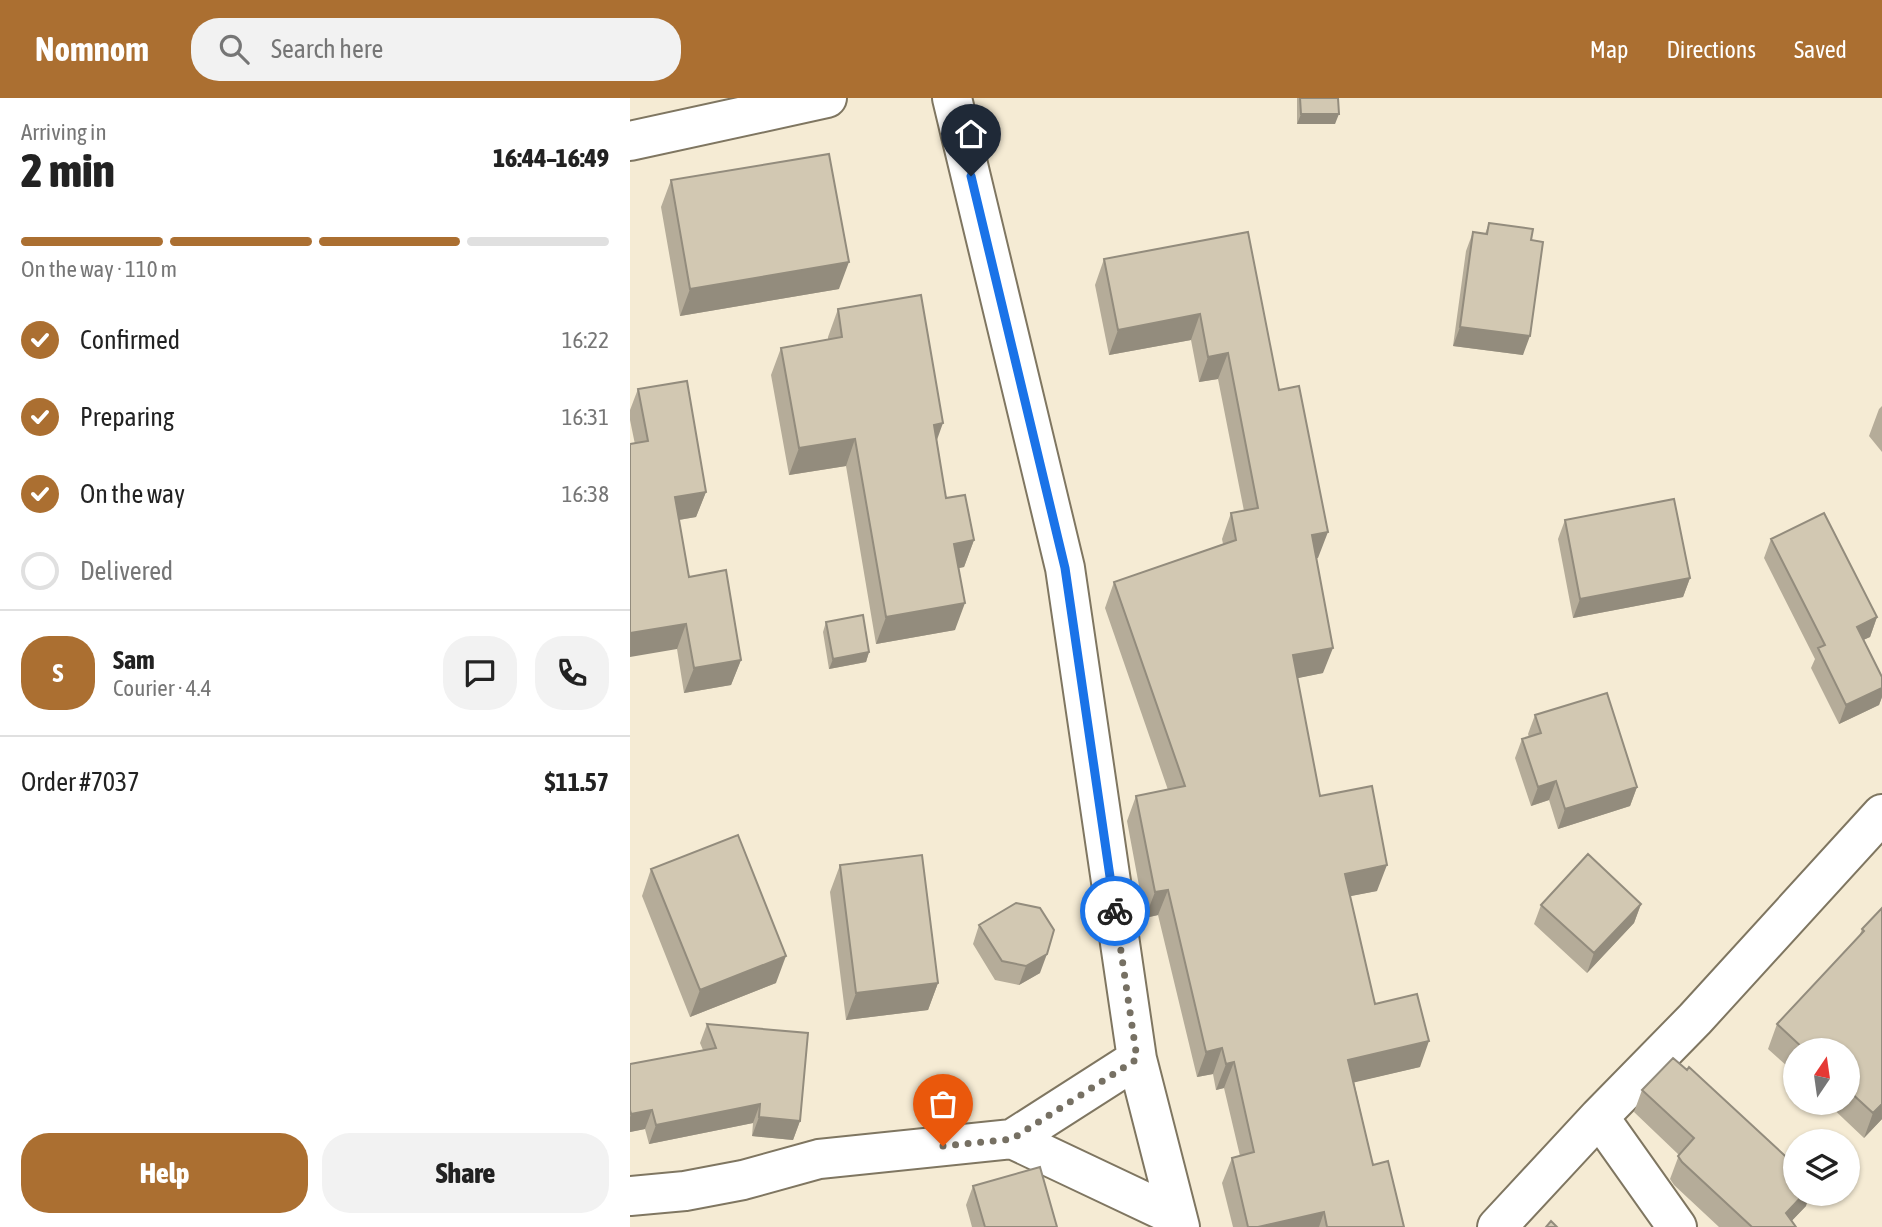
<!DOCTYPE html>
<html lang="en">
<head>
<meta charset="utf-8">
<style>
  :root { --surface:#fff; --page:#f2f2f2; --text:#222; --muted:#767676; --line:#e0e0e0; --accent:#ab6f31 }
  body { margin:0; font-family:"Asap Condensed",sans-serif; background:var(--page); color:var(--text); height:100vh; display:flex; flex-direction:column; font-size:26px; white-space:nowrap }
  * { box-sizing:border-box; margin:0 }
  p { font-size:23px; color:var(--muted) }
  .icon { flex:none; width:38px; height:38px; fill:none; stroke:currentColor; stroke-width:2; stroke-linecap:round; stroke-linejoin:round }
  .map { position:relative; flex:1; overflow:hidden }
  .details { display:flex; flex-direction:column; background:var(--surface); width:630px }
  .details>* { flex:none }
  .needle { width:46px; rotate:13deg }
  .tools { position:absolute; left:1153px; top:940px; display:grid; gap:14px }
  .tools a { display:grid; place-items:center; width:77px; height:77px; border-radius:50%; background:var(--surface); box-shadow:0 2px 5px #0004; font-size:35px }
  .pin { position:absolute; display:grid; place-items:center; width:60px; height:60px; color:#fff; margin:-72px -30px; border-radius:50% 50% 50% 0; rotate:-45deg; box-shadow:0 0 7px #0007 }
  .pin .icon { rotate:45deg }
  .courier { position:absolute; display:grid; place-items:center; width:70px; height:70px; margin:-35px; border:5px solid #1a73e8; border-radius:50%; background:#fff; color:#222; box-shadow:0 2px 9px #0007 }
  .overview em { font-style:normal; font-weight:800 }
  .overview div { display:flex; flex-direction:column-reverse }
  .overview { display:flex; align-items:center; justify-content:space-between; height:119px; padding:0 21px }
  h1 { font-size:46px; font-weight:800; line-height:52px }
  .bar { display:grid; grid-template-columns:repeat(4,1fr); gap:10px 7px; align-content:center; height:84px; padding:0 21px }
  .bar i { height:9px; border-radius:5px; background:var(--line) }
  .bar .active { background:var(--accent) }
  .bar p { grid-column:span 4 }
  .line { display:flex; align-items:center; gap:18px; padding:0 21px; border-top:2px solid var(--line) }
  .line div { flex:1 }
  .round { display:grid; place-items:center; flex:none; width:74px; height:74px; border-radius:28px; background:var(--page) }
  ol { padding:0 21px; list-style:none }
  li { display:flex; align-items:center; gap:21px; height:77px }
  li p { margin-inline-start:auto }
  li .icon { padding:7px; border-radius:50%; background:var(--accent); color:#fff; stroke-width:4 }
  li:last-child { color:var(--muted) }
  li i { width:38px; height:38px; border:4px solid var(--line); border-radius:50% }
  .cta { display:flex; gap:14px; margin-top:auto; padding:14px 21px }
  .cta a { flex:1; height:80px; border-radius:28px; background:var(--accent); color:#fff; font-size:28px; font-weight:800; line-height:80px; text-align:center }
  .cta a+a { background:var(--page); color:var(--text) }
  header { display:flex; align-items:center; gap:42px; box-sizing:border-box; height:98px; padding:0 35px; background:var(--accent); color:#fff }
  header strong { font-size:33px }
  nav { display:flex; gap:38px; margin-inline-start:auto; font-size:24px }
  .search { width:490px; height:63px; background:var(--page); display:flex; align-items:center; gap:18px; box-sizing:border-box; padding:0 24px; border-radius:28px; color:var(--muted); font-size:26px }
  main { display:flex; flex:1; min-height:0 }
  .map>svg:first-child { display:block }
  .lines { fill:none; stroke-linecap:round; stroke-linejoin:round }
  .minor-casing { stroke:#7f7661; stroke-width:42 }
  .minor { stroke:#fff; stroke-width:38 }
  .wall { fill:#b5ac99 }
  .shaded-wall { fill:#938c7d }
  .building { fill:#d2c8b2; stroke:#938c7d; stroke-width:2 }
  .done { stroke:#767063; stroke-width:7; stroke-dasharray:0 12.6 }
  .route { stroke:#1a73e8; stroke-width:9 }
</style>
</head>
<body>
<header>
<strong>Nomnom</strong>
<div class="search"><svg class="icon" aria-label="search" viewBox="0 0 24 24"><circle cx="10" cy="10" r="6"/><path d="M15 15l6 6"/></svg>Search here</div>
<nav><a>Map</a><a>Directions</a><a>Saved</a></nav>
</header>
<main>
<section class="details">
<div class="overview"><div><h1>2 min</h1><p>Arriving in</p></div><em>16:44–16:49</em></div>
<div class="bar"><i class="active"></i><i class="active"></i><i class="active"></i><i></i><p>On the way · 110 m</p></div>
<ol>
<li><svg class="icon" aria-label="check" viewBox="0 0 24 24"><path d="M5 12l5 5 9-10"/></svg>Confirmed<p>16:22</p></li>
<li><svg class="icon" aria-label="check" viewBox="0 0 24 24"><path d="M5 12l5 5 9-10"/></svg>Preparing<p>16:31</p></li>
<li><svg class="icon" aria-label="check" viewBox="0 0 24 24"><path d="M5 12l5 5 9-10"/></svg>On the way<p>16:38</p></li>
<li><i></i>Delivered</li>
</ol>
<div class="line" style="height:126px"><b class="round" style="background:var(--accent);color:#fff">S</b><div><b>Sam</b><p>Courier · 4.4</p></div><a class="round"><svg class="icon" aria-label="chat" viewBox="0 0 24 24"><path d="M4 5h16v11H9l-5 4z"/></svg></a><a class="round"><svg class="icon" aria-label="phone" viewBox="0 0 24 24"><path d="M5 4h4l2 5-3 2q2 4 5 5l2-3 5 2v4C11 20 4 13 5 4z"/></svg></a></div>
<div class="line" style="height:91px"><div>Order #7037</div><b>$11.57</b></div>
<div class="cta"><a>Help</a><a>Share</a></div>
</section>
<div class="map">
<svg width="1252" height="1129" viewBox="0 0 1252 1129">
  <rect width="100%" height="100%" fill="#f5ebd4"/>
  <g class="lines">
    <defs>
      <path id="minor" d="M322,0l113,470 72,491 43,168
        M0,43l197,-43
        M969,1019l78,110
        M382,1041l125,-80
        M0,1098l55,-5 58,-11 76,-21 193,-20 165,78
        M867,1129l102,-110 96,-98 187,-205"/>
    </defs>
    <use href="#minor" class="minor-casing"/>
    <use href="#minor" class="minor"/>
  </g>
  <path class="wall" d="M667,0h41l-3,26h-38z
    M41,82l168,109 -159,27 -19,-109z
    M859,125l42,17 -8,115 -70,-9 13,-95 7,-19 12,2z
    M618,134l31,158 39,168h-2l7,115 -26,5 23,118 57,95 -27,5 25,108 45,63 -66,15 19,83 31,62h-171l-11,-44 10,-25 8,-2 -16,-68 -8,2 -3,-16 -16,3 -39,-162 -13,3 -18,-97 9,-25 32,-6 -63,-182 9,-26 109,-38 -1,-5 9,-26 13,-2 -26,-132 -19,3 -8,-42 -82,15 -14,-70 9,-26z
    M208,211l99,131 9,58 28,42 -10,27 -6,1 -3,62 -79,14 -30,-178 -57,9 -18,-100 10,-27 47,-8v-3z
    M8,291l68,103 -10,25 -17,3 10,57 52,83 -10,25 -47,8 -7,-44 -47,-229v-10z
    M1252,308v46l-13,-16 10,-27z
    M935,422l125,58 -7,19 -110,21 -15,-79z
    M1141,441l106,78 -7,20 -7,3 19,37v20l-3,8 -40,19 -28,-56 4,-9 -51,-101z
    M196,524l43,30 -3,10 -37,7 -6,-37z
    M905,617l102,72 -7,19 -72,23 -9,-29 -18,6 -16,-48 7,-19 7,-2 -1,-3z
    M210,767l98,118 -10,27 -82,10 -16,-128z
    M21,771l125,114 -86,34 -48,-121z
    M1011,806l-7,19 -47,50 -53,-49 7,-19z
    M1252,810v211l-18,19 -38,-36h22v-52h-52v24l-28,-25 9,-25 82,-87 3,-8z
    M349,827l61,48 -21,12 -24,-5 -22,-36z
    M77,926l93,97 -7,19 -41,-4 1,-13 -104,21 -4,-15 -15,3v-68l73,-14 -3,-7z
    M1012,992l164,116 -15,15 5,6h-77l-45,-42 -4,-6 9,-24 -45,-43z
    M343,1088l84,41h-85l-6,-22z"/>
  <path class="shaded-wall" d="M671,16h38l-4,10h-38z
    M219,164l-10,27 -159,27 10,-27z
    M570,216l-9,26 -82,15 9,-25z
    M830,229l70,9 -7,19 -70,-9z
    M598,255l-10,26 -19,3 9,-25z
    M313,325l-10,28 1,-26z
    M225,341l-9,27 -57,9 10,-27z
    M76,394l-10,25 -30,5 9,-25z
    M698,434l-10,26 -15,3 9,-26z
    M344,442l-10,27 -20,4 10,-27z
    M1060,480l-7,19 -110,21 7,-19z
    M335,505l-10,27 -79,14 10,-27z
    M1247,519l-7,20 -20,9 7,-19z
    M56,526l-9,25 -47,8v-24z
    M703,550l-10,25 -39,8 9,-26z
    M239,554l-3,10 -37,7 4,-10z
    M111,562l-10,25 -47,8 10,-25z
    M1252,590v9l-3,8 -40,19 7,-19z
    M926,683l-7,19 -18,6 7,-19z
    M1007,689l-7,19 -72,23 7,-20z
    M757,767l-10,26 -41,8 9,-25z
    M538,792l-10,25 -13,3 10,-26z
    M1011,806l-7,19 -47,50 7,-20z
    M417,856l-7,19 -21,12 7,-19z
    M156,858l-10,27 -86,34 10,-27z
    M308,885l-10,27 -82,10 10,-27z
    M799,943l-9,26 -81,19 9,-26z
    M592,950l-9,26 -16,3 9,-25z
    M604,964l-10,26 -8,2 10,-26z
    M130,1006l-7,19 -104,21 7,-19z
    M1252,1006v15l-18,19 9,-25z
    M22,1012l-7,19 -15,3v-15l1,-3z
    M129,1019l41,4 -7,19 -41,-4z
    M1174,1096h6l-4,12 -20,21v-14z
    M694,1114l-5,15h-61z"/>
  <path class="building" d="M670,0h38l1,16h-38z
    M199,56l20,108 -159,27 -19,-109z
    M859,125l44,6 -2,11 12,2 -13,94 -70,-9 13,-95 14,2z
    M618,134l31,158 20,-4 29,146 -16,3 21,113 -40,7 27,141 52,-10 15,79 -42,9 30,130 42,-10 12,47 -81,19 25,105 15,-4 16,66h-77l-3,-15 -66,15h-10l-16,-69 22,-6 -20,-90 -8,2 -4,-16 -16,4 -38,-162 -13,2 -19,-96 49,-10 -71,-204 122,-42 -5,-27 27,-5 -30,-155 -20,4 -8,-43 -82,16 -14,-71z
    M291,197l22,128 -9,2 12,73 19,-3 9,45 -20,4 11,59 -79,14 -31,-178 -56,9 -18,-100 61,-11 -4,-28z
    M57,283l19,111 -31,5 14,80 37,-7 15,90 -47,8 -8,-44 -56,9v-189l18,-3 -10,-52z
    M1044,401l16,79 -110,21 -15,-79z
    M1194,415l53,104 -20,10 25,50v11l-36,17 -28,-57 7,-3 -54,-106z
    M233,517l6,37 -36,7 -7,-37z
    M977,595l30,94 -72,22 -9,-28 -18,6 -16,-48 19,-6 -6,-18z
    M108,737l48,121 -86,34 -49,-121z
    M958,756l53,50 -47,49 -53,-48z
    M292,757l16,128 -82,10 -16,-128z
    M386,805l24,5 14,22 -7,24 -21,12 -24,-5 -23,-36z
    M1252,810v196l-9,9 -25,-23v-40h-43l-28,-26 87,-93 -2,-2z
    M77,926l101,9 -8,88 -41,-4 1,-13 -104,21 -4,-15 -21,4 -1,-4v-46l86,-16z
    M1043,960l14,12 2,-3 107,99v28h8l-18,19 10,14h-44l-70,-65 -4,-6 16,-18 -52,-48z
    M410,1069l17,60h-72l-12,-41z
    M921,1123l6,6h-11z"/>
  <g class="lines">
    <path class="done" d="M313,1048l69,-7 125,-80 -22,-148"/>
    <path class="route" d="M341,78l94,392 50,343"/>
  </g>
</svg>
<div class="tools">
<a><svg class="needle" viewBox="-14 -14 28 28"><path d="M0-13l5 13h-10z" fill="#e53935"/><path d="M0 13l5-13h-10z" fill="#767676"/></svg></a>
<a><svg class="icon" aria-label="layers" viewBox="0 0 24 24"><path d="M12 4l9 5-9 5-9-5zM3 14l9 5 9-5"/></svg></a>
</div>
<div class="pin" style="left:313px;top:1048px;background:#ea580c"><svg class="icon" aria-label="bag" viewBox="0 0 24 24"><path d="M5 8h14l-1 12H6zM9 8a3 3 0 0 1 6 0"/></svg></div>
<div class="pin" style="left:341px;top:78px;background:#1f2937"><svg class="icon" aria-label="home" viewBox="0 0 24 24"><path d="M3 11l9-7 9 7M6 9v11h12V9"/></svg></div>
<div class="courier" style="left:485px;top:813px"><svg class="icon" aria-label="bike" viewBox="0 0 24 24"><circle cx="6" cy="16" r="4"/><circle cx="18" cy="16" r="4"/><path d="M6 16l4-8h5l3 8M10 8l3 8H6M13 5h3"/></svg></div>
</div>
</main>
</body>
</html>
